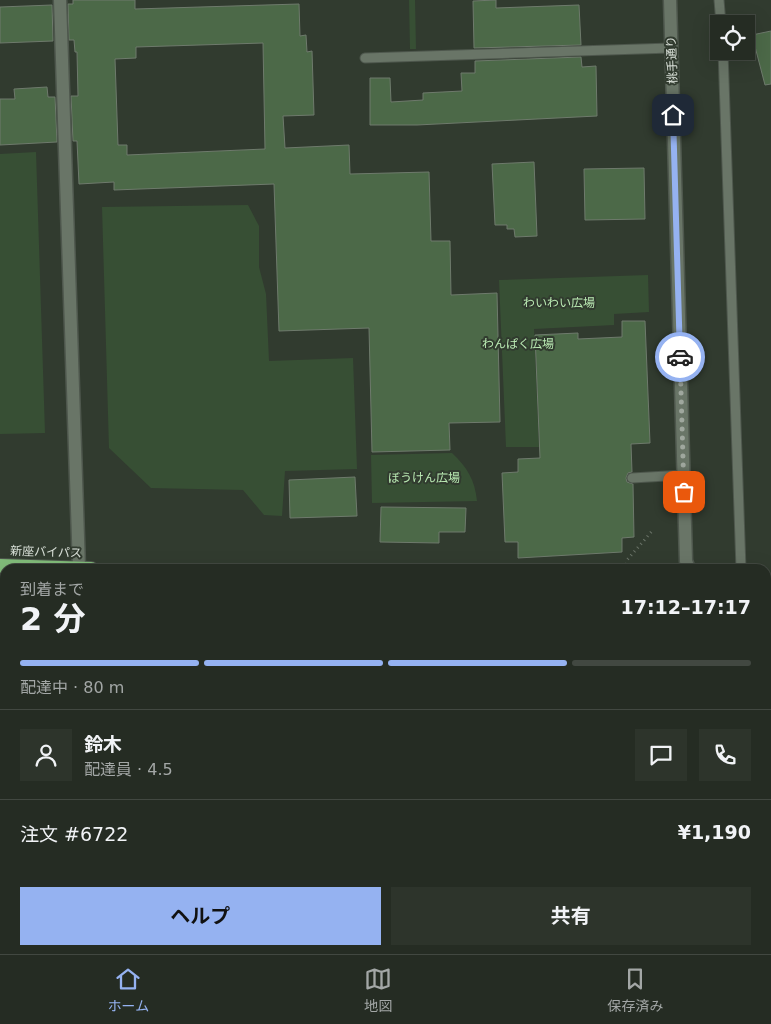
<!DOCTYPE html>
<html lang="ja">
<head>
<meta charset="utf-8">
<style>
  :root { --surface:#252c23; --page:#2d342b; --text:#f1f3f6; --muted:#a3a7a6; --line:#424841; --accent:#95b2f1 }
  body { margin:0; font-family:"DejaVu Sans","Noto Sans JP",sans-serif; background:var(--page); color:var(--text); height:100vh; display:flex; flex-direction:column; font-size:19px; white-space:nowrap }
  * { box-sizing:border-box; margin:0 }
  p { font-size:16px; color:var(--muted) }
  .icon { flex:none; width:28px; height:28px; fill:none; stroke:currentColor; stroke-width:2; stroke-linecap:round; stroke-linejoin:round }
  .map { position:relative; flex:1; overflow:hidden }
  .side { position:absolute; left:0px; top:564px; width:771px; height:391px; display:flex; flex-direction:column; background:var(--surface); border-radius:15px 15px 0 0; box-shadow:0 5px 20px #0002,0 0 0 1px var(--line) }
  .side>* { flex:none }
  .controls { position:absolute; left:710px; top:15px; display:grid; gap:10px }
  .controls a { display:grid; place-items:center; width:45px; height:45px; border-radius:0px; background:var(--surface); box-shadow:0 5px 20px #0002,0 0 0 1px var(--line); font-size:25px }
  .pin { position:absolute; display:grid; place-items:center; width:42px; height:42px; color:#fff; margin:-21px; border-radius:10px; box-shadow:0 2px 8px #0006 }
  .courier { position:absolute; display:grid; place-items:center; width:50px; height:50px; margin:-25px; border:4px solid #95b2f1; border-radius:50%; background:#fff; color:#222; box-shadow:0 1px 6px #0007 }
  .summary em { font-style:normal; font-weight:700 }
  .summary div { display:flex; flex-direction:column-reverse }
  .summary { display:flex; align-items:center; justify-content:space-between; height:85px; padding:0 20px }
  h1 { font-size:32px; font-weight:700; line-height:38px }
  .bar { display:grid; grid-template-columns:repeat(4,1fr); gap:8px 5px; align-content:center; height:60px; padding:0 20px }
  .bar i { height:6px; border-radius:4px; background:var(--line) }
  .bar .current { background:var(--accent) }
  .bar p { grid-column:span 4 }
  .line { display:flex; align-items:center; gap:12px; padding:0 20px; border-top:1px solid var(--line) }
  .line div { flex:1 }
  .round { display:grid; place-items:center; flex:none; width:52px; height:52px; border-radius:0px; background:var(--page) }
  .primary-button { display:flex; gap:10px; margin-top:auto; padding:10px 20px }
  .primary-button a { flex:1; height:58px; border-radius:0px; background:var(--accent); color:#111; font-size:20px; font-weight:700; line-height:58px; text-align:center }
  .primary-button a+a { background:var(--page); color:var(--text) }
  .tabs { display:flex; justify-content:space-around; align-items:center; height:70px; border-top:1px solid var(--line); background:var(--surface); font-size:14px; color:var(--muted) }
  .tabs a { display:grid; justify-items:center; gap:2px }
  .tabs .current { color:var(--accent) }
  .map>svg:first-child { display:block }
  .green { fill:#374f34 }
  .building { fill:#4c6948; stroke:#6e7a6c; fill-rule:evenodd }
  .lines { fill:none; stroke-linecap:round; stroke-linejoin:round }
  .service-casing { stroke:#4e574d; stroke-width:11 }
  .minor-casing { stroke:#4e574d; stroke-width:15 }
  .tertiary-casing { stroke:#4e574d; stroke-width:15 }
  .secondary-casing { stroke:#4e574d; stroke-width:15 }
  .trunk-casing { stroke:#4e574d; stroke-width:16 }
  .path { stroke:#6b7469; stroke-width:3; stroke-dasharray:1 4; stroke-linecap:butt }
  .service { stroke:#697567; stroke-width:9 }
  .minor { stroke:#697567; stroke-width:12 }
  .tertiary { stroke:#697567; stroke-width:12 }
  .secondary { stroke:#697567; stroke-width:12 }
  .trunk { stroke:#82bd7a; stroke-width:14 }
  .done { stroke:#9fa79e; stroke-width:5; stroke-dasharray:0 9 }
  .route { stroke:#95b2f1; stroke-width:6 }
  .labels { text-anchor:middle; stroke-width:4; stroke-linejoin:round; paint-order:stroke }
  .street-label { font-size:12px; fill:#dae1d9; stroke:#313b2f }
  .park-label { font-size:12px; fill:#b9e9b2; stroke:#313b2f }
</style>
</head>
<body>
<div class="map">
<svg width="771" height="954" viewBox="0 0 771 954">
  <rect width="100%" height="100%" fill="#313b2f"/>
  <path class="green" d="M409,0h6l1,49h-6z
    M36,152l9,281 -45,1v-280z
    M248,205l11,21v41l7,27 3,67 84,-3 4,111 -72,2 -3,45 -18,-1 -21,-25 -92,-2 -42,-40 -7,-241z
    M648,275l1,37 -35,2v11l-80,4 5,118h-33l-7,-167z
    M452,453c15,14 23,27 25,48l-105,2 -1,-48z"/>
  <path class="building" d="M73,0h62v9l164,-5 1,32 6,-1 1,17 5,-1 2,64 -31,1 2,32 64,-3 1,29 79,-2 2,69h19l1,54 46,-2 3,129 -51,1 1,27 -78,2 -3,-124 -90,3 -5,-147 -160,6v-8l-35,2 -2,-43h-4l-2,-45h7l-1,-44h-2l-1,-12h-5l-1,-36h5zM263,43l2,106 -138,6v-10h-9l-3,-86 21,-1v-11z
    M496,0v8l83,-3 2,40 -107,3 -1,-47z
    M52,5l1,36 -53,2v-36z
    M771,31v53l-6,1 -13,-50z
    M581,57l1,10 14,-1 1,50 -180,9h-47v-47h20l1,24 32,-2v-7l39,-2 -1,-18h14v-12z
    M47,87l1,10h7l2,45 -57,3v-46h15l-1,-10z
    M534,162l3,74 -22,1 -1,-8h-7v-4h-12l-3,-61z
    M644,168l1,51 -60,1 -1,-51z
    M622,321h23l5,122 -19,1 1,28 -4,1 -2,5 1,4 6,2 1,53 -12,1v14l-104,6v-16h-13l-3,-69 16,-1v-13l22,-1 -5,-123 43,-2v6l44,-2z
    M355,477l2,39 -67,2 -1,-38z
    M381,507l85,1 -1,24h-26v11l-59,-1z"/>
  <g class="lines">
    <defs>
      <path id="service" d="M719,0l2,24
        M723,51l18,518
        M365,58l306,-10
        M632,478l52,-3
        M734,950v4"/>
      <path id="minor" d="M60,0l19,568"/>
      <path id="tertiary" d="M670,0l16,561 3,8
        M766,760l5,12
        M247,954v-4"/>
      <path id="secondary" d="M0,860h5
        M766,887l5,1"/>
      <path id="trunk" d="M0,566l91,3
        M0,587h5
        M766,594l5,1
        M766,617h5"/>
    </defs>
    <use href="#service" class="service-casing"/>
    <use href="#minor" class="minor-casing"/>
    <use href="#tertiary" class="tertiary-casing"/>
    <use href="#secondary" class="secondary-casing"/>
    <use href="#trunk" class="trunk-casing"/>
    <path class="path" d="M626,569l1,-9 26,-30"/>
    <use href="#service" class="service"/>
    <use href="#minor" class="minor"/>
    <use href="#tertiary" class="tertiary"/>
    <use href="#secondary" class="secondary"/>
    <use href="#trunk" class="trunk"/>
  </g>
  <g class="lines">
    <path class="done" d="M680,357l4,135"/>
    <path class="route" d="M673,115l7,242"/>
  </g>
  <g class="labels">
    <g class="street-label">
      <text transform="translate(672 60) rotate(-92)" y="4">桃手通り</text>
      <text transform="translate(46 552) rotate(2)" y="4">新座バイパス</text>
    </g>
    <g class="park-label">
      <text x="559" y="307">わいわい広場</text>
      <text x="518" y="348">わんぱく広場</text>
      <text x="424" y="482">ぼうけん広場</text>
    </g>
  </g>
</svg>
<div class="controls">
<a><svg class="icon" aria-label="locate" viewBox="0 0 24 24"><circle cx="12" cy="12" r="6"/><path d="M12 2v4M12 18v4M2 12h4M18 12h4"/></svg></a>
</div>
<div class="pin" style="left:684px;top:492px;background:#ea580c"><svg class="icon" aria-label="bag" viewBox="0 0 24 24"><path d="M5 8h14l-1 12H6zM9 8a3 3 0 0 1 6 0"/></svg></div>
<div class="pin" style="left:673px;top:115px;background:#1f2937"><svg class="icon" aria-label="home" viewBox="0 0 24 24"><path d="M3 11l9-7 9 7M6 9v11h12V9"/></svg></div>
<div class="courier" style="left:680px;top:357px"><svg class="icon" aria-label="car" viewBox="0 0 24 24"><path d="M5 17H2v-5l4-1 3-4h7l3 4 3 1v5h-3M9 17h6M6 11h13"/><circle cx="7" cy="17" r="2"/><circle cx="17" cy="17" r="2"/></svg></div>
<section class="side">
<div class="summary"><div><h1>2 分</h1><p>到着まで</p></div><em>17:12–17:17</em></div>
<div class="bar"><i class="current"></i><i class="current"></i><i class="current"></i><i></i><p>配達中 · 80 m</p></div>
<div class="line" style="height:90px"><a class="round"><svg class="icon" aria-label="person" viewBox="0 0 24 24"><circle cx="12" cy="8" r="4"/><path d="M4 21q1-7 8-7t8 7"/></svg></a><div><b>鈴木</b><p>配達員 · 4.5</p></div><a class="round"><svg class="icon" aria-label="chat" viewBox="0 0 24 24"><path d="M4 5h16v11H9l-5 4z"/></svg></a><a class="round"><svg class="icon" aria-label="phone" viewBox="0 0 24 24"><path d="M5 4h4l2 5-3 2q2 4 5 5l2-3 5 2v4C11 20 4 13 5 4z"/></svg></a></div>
<div class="line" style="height:65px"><div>注文 #6722</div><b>¥1,190</b></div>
<div class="primary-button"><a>ヘルプ</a><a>共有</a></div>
</section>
</div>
<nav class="tabs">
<a class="current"><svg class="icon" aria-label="home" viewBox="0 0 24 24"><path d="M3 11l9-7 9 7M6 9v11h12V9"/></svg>ホーム</a>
<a><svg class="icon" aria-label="map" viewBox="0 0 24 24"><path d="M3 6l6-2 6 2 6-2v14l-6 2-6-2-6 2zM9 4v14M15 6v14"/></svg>地図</a>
<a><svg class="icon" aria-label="saved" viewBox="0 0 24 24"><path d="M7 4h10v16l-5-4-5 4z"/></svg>保存済み</a>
</nav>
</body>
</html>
